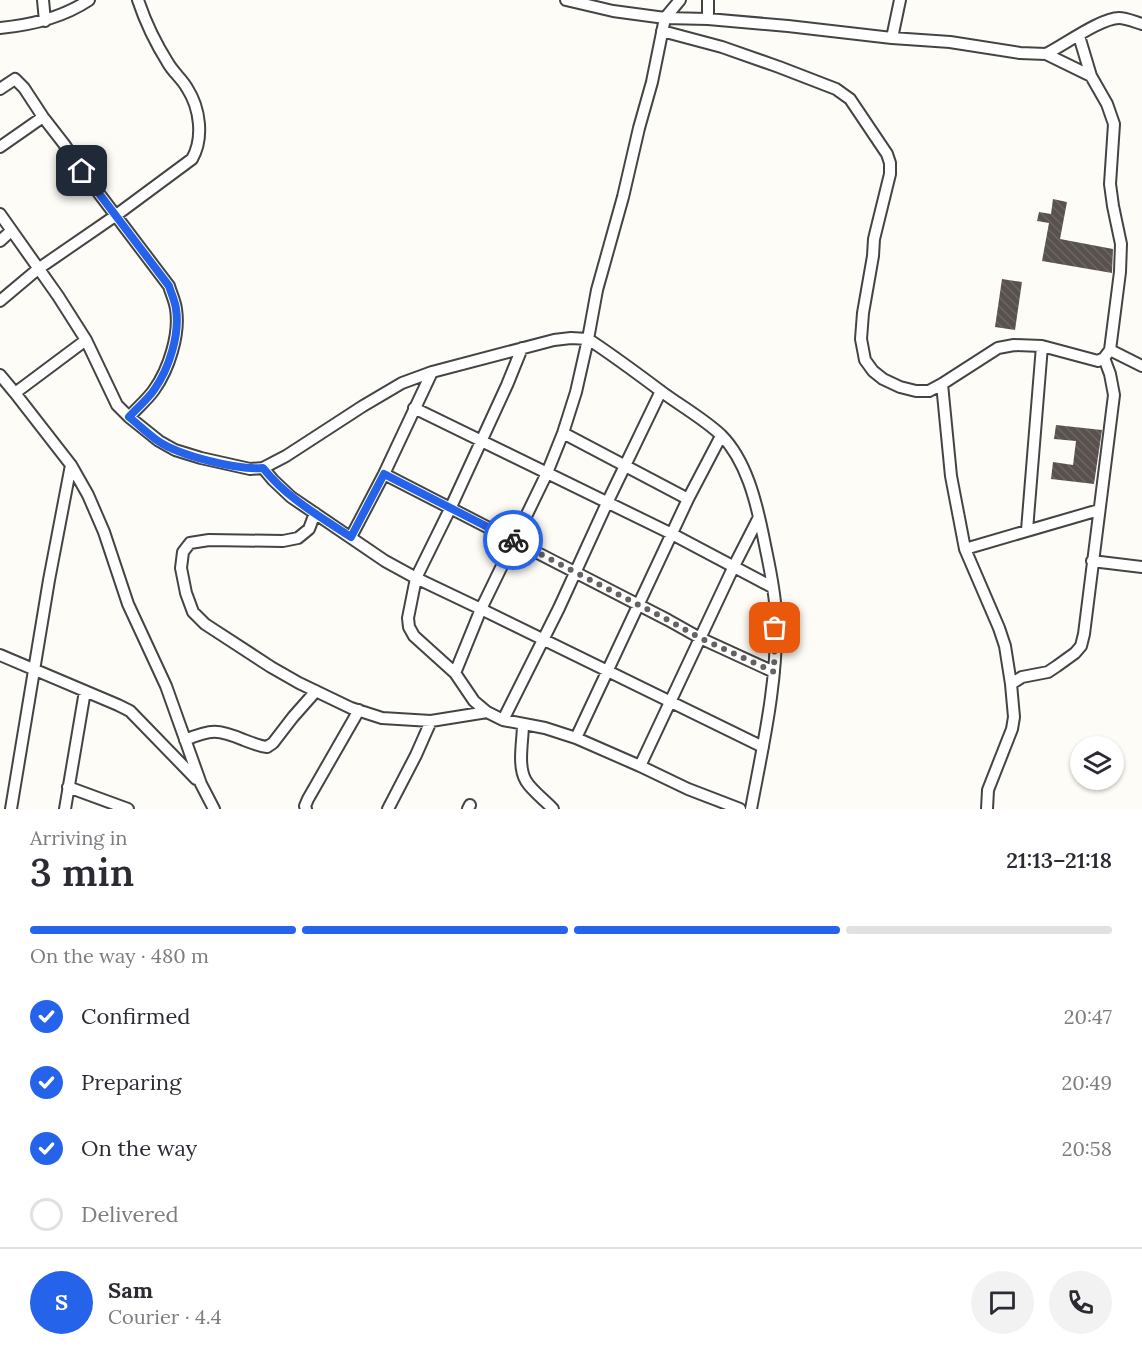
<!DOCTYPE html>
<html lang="en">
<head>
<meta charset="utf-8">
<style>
  :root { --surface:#fff; --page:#f2f2f3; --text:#2b2b33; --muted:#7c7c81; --line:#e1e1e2; --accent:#2563eb }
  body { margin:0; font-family:Lora,serif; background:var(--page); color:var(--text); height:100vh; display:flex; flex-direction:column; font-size:22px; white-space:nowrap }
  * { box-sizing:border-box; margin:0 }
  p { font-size:20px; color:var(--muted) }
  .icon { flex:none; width:33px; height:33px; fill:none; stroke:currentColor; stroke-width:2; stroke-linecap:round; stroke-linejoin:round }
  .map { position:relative; height:809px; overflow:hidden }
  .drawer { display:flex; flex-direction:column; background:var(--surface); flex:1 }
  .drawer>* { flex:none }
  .buttons { position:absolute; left:1070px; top:736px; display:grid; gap:12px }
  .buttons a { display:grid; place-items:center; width:54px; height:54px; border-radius:50%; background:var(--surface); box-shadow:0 2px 4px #0004; font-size:30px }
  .pin { position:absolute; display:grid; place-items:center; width:51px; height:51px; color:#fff; margin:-26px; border-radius:12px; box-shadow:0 3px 9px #0006 }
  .courier { position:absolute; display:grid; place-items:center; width:60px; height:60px; margin:-30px; border:4px solid #2563eb; border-radius:50%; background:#fff; color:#222; box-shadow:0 2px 8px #0007 }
  .overview em { font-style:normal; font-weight:600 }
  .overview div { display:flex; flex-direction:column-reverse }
  .overview { display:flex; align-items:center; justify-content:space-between; height:102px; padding:0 30px }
  h1 { font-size:39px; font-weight:600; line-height:45px }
  .bar { display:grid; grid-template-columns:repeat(4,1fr); gap:9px 6px; align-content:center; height:72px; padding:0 30px }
  .bar i { height:8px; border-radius:4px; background:var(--line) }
  .bar .on { background:var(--accent) }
  .bar p { grid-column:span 4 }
  .line { display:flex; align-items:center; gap:15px; padding:0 30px; border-top:2px solid var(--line) }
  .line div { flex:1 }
  .round { display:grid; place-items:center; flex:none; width:63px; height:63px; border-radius:32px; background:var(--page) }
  ol { padding:0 30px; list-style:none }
  li { display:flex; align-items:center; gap:18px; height:66px }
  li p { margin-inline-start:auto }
  li .icon { padding:6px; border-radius:50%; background:var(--accent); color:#fff; stroke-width:4 }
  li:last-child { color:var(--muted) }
  li i { width:33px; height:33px; border:3px solid var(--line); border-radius:50% }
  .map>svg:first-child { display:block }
  .building { fill:url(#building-back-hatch) }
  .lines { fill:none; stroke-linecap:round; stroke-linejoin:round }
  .minor-casing { stroke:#444; stroke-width:14 }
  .minor { stroke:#fff; stroke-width:10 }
  .done { stroke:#646361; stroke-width:6; stroke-dasharray:0 10.8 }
  .route { stroke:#2563eb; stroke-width:8 }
</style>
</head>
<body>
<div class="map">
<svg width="1142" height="809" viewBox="0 0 1142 809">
  <defs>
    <pattern id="building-back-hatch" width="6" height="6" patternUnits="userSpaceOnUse" patternTransform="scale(1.5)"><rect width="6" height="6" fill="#59514e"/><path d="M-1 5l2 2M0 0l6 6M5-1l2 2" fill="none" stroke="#6c6663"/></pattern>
  </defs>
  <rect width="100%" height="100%" fill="#fefcf6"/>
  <path class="building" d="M1053,199l14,3 -7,37 53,10 -1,24 -70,-12 7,-38 -12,-2 2,-9 12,2z
    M1002,279l20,3 -7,48 -20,-3z
    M1056,425l46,5 -8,54 -43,-5 2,-17 20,3 3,-24 -22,-2z"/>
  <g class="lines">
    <defs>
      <path id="minor" d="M43,0l2,21
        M566,0l47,11 52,7 43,1 80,7 104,12 58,4 70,11 26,1 45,22
        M680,0l-15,18 -13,64 -13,46 -16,69 -26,93 -9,49c26,17 50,35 74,53 19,14 42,27 59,43 25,25 35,66 42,100 5,26 12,53 13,80 2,66 -13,130 -25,194
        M708,19v-19
        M0,28c32,-3 62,-10 89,-28
        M662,31l60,16 57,20 57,22 14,10 37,55 3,9v11l-16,65 -1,17 -10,57 -2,26 4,21 8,11 10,8 17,8 16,4h13l13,-7 56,-36 16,-3 28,1 56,15 6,-3 6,-8 10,-78 1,-28 -8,-38 -3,-22 4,-60 -7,-20 -16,-28 -12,-40
        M892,38l8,-38
        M1046,54c18,-9 55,-36 73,-36 7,0 16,4 23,6
        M0,89l15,-10 9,9 19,29 21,27 18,27 87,115c2,7 6,15 7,23 4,25 -7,60 -22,81 -7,10 -17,18 -25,27
        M0,147l43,-30
        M0,214l58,82 28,44 -71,53
        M0,241l11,-10
        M0,301l38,-32 77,-53 77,-57c12,-21 8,-51 -5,-71 -5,-9 -14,-16 -19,-25 -12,-19 -23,-42 -30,-63
        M86,340l31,65 12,12 30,24 16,9 26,8 49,11 13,-1 23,-12 77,-50 39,-23 30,-11 122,-32 17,-2 17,1 -12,53 -13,41 -16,40 -66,136 -26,64
        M522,348l-15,37 -57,124 -34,69 -8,40 1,9 5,9 41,37 19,28 13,11 16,8 42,8 31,10 64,28 48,23 52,20
        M1110,350l32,16
        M0,375l15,18 56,72 17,30 16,37 24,72 38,82 35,98 13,25
        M942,384l9,92 14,73 34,79 6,18 6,38 3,33 -2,12 -24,61 -1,19
        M414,408l258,126 100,53
        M563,433l125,66
        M263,468l10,12 18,17 94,64 31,17 65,31 282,138
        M384,474l284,146 32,18 74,34
        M315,513l-6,16 -11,9 -15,3 -74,-1 -19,3 -7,9 -2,16 5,25 7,19 12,12 66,43 28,16 52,25 31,10 49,3 56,-9
        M1027,530l15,-184
        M351,537l33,-63 48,-102
        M965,549l134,-39
        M1092,561l50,6
        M0,655l118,50 12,6 66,68
        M1011,684l11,-7 26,-5 9,-6 18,-13 6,-7 3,-12 30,-239 -4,-21 -6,-16
        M503,720l56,-112 48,-105 54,-112
        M523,724c0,17 -6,42 3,57 7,11 19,19 27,28
        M576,738l112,-239 33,-63
        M185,740c26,-11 33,-11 59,0 8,3 15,6 23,7l6,-4 20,-26 23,-26
        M640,766l94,-200 25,-49
        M68,787l60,22
        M11,809l38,-229 22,-115
        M65,809l20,-118
        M306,809l-1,-3 3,-7 51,-89
        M388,809l28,-54 15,-34
        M468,809l2,-4"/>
    </defs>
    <use href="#minor" class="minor-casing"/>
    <use href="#minor" class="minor"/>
  </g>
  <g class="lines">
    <path class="done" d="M513,540l155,80 32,18 74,34 1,-44"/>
    <path class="route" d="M82,171l87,115c2,7 6,15 7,23 4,25 -7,60 -22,81 -7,10 -17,18 -25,27 10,8 19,17 29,24 22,15 79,29 105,27 24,30 56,48 88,69l33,-63 129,66"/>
  </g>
</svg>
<div class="buttons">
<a><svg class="icon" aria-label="layers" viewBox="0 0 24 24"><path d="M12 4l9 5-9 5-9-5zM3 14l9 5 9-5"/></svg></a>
</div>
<div class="pin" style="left:775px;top:628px;background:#ea580c"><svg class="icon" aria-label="bag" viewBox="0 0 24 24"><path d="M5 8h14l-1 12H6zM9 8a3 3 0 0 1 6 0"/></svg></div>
<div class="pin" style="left:82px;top:171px;background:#1f2937"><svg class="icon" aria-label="home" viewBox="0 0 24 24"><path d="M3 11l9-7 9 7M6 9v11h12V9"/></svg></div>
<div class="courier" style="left:513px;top:540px"><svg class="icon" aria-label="bike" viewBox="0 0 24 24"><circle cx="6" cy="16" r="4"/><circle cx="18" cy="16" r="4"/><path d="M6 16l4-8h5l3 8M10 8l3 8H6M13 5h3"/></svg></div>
</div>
<section class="drawer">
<div class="overview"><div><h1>3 min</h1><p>Arriving in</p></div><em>21:13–21:18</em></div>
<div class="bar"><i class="on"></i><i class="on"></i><i class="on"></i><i></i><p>On the way · 480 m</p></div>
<ol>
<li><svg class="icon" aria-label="check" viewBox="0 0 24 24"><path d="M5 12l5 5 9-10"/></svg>Confirmed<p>20:47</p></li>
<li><svg class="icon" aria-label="check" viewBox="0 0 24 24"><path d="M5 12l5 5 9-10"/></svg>Preparing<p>20:49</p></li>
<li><svg class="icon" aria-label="check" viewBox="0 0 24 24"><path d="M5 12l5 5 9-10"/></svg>On the way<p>20:58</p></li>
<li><i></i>Delivered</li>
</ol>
<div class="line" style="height:108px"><b class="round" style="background:var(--accent);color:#fff">S</b><div><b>Sam</b><p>Courier · 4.4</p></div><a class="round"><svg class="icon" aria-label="chat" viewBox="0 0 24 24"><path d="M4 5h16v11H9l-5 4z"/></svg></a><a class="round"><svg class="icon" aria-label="phone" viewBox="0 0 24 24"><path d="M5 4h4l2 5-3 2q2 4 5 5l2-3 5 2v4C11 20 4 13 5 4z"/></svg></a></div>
</section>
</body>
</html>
